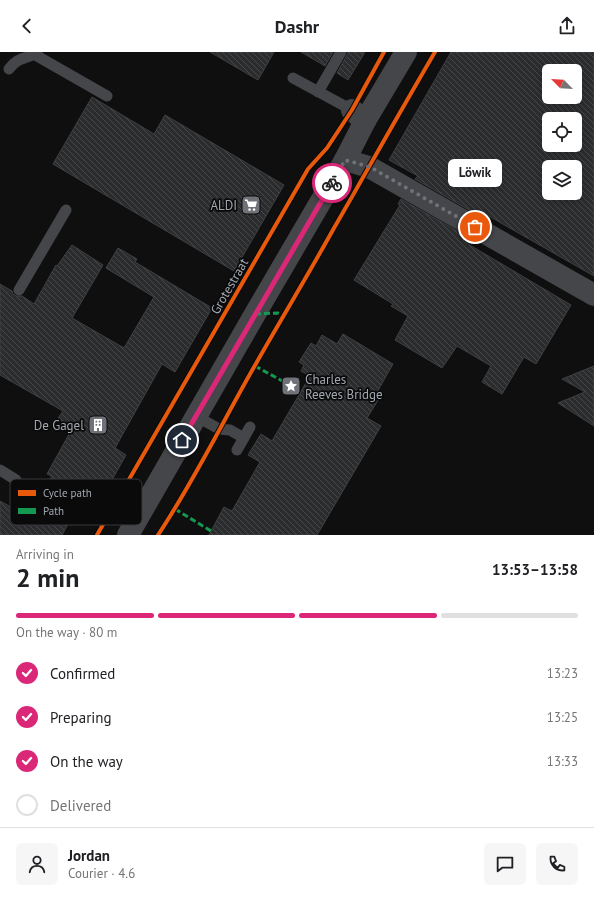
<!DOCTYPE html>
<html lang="en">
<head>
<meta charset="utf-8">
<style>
  :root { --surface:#fff; --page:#f6f6f6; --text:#202124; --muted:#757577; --line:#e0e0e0; --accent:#db2777 }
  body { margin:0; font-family:"PT Sans",sans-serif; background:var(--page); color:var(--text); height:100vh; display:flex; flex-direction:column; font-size:15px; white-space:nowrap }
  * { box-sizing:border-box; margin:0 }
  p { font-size:13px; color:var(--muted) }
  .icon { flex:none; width:22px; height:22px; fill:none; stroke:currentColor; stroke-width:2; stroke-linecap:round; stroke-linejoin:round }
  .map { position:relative; height:483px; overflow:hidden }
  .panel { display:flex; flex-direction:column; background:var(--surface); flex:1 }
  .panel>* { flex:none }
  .needle { width:26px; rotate:294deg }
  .buttons { position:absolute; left:542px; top:12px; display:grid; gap:8px }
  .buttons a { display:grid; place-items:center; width:40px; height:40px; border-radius:6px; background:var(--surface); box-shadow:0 2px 6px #0003; font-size:20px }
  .pin { position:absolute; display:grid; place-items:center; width:34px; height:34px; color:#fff; margin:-17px; border:2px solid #fff; border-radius:50%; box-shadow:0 1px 4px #0007 }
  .courier { position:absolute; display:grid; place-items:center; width:40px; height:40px; margin:-20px; border:3px solid #db2777; border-radius:50%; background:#fff; color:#222; box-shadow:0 1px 5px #0007 }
  .bubble { position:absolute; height:28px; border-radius:6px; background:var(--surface); box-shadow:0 2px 6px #0003; font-size:13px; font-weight:800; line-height:28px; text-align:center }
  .overview em { font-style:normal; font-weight:800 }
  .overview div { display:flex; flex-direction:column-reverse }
  .overview { display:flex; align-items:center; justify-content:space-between; height:68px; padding:0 16px }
  h1 { font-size:26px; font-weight:800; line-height:30px }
  .bar { display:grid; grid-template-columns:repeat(4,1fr); gap:6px 4px; align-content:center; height:48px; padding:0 16px }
  .bar i { height:5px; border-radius:3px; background:var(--line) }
  .bar .on { background:var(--accent) }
  .bar p { grid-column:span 4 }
  .line { display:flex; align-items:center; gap:10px; padding:0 16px; border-top:1px solid var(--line) }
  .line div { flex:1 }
  .round { display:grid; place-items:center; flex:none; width:42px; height:42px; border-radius:6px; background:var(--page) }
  ol { padding:0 16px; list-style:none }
  li { display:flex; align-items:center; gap:12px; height:44px }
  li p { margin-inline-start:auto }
  li .icon { padding:4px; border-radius:50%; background:var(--accent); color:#fff; stroke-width:4 }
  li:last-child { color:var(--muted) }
  li i { width:22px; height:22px; border:2px solid var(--line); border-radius:50% }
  header { display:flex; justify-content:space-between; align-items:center; height:52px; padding:0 16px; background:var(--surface); font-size:18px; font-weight:800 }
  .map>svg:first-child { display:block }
  .building { fill:url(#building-back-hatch); stroke:#3f4043; fill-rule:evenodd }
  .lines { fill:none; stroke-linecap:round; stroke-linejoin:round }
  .service { stroke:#454649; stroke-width:11 }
  .minor { stroke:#454649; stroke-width:22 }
  .tertiary { stroke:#454649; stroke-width:22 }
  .quiet { stroke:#139951; stroke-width:3; stroke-dasharray:6 3; stroke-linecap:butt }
  .cycleway-casing { stroke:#0a0a0b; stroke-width:6 }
  .cycleway { stroke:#e8590c; stroke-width:4 }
  .done { stroke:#6f7278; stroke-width:4; stroke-dasharray:0 7.2 }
  .route { stroke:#db2777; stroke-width:5 }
  .labels { text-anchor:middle; stroke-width:3.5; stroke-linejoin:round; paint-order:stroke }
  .poi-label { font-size:13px; fill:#a2a8b0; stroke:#0a0a0b; text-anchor:end }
  .street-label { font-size:13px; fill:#a2a8b0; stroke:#0a0a0b }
  .key { fill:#0a0a0b; stroke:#38393d; stroke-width:1 }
  .key-label { font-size:11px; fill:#a2a8b0 }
</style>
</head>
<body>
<header><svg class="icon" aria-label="back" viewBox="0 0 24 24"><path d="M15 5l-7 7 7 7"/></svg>Dashr<svg class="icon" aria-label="share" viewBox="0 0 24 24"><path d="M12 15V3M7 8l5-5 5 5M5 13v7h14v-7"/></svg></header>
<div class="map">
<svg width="594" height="483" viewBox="0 0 594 483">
  <defs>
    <pattern id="building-back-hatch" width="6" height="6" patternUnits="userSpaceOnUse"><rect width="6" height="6" fill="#2b2c2e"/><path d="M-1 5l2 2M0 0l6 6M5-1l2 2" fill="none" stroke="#47484a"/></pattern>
  </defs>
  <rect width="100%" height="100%" fill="#0f0f10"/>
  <path class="building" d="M210,0h64l-16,28z
    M301,0h32l-8,14z
    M348,0h17l-17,28 -11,-7 10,-18z
    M451,0h143v224l-114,-65 -2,4 -63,-36 3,-3 -29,-16zM549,19h26v26h-26zM549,67h26v26h-26zM549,115h26v26h-26z
    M92,45l62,37 11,-19 119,70 -50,86 -181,-107z
    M401,147l65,37 -3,5 108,64 -35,59 -12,-7 -22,37 -20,-12 9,-16 -34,-20 -15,22 -47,-28 13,-24 -17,-10 2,-2 -39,-24 46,-75 -2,-1z
    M72,193l31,20 -31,53 52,30 30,-51 -48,-29 12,-20 19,11 -2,3 77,46 -37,64 -13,-8 -47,84 11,7 -27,48 -15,-8 -22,40h-62v-34l29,16 23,-41 -5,-2 25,-45 -15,-9 6,-9 -63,-36v-91l12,7 1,3 3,2h6l12,8 22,-39 1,1z
    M343,282l50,30 -17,30 4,3 -13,21 14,8 -64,109h-108l15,-28 8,4 28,-49 -12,-7 13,-21 11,7 38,-65 -9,-5 3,-6 -5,-3 12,-19 5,3 6,-11 15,9z
    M594,314v60l-36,-23 27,-11 -23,-13z"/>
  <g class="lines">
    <path class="service" d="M30,0l77,44
      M9,17c8,-12 17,-10 28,-16
      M293,26l59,32
      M318,40l23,-40
      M19,238l47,-80
      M196,364l23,13 11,1 14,8
      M237,398l13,-23
      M0,418l16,10"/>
    <path class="minor" d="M352,58l13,11
      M345,108l24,7 225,128"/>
    <path class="tertiary" d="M128,483l127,-221 90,-154 20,-39 41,-69"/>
    <path class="quiet" d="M255,262l23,-1 6,3
      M255,314l31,17
      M175,457l36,22"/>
    <defs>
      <path id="cycleway" d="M97,483l211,-366 19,-21 25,-38 32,-58
        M158,483c36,-54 64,-112 96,-168 26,-46 54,-92 80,-139 34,-59 67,-118 101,-176"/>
    </defs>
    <use href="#cycleway" class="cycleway-casing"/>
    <use href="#cycleway" class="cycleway"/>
  </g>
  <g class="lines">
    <path class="done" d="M332,131l13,-23 25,7 105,60"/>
    <path class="route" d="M182,388l150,-257"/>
  </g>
  <defs>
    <symbol id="supermarket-square" viewBox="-11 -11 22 22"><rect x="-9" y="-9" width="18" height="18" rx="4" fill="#6f7278" stroke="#0a0a0b"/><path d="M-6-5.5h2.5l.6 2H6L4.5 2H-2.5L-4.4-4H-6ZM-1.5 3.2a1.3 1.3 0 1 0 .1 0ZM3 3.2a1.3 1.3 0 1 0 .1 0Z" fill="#fff"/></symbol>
    <symbol id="sight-square" viewBox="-11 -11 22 22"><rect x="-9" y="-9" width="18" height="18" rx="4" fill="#6f7278" stroke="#0a0a0b"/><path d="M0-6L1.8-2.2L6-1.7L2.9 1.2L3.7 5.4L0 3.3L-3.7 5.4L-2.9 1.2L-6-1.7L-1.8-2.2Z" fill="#fff"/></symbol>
    <symbol id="building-square" viewBox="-11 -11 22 22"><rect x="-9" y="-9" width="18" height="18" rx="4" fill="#6f7278" stroke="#0a0a0b"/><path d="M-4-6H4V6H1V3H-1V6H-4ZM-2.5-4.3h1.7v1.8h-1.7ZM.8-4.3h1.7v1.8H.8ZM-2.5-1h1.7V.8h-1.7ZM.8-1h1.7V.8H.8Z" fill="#fff"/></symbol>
  </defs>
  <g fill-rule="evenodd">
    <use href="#supermarket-square" x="240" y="142" width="22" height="22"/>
    <use href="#sight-square" x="280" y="323" width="22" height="22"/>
    <use href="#building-square" x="87" y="362" width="22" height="22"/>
  </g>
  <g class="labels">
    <g class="poi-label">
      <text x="237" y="158">ALDI</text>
      <text x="305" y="332" text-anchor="start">Charles<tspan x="305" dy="15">Reeves Bridge</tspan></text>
      <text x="84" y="378">De Gagel</text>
    </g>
    <g class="street-label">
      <text transform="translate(229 234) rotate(-60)" y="5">Grotestraat</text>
    </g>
  </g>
  <rect x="10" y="427" width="132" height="46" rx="6" class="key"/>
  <rect x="18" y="438" width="18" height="6" fill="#e8590c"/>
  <rect x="18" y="456" width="18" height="6" fill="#139951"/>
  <g class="key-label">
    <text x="43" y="445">Cycle path</text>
    <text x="43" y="463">Path</text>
  </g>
</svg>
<div class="buttons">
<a><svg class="needle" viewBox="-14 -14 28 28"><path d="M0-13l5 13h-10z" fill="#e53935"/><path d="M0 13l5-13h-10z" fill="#757577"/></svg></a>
<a><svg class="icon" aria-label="locate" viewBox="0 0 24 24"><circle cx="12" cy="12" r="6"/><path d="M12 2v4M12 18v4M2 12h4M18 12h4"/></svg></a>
<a><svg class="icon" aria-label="layers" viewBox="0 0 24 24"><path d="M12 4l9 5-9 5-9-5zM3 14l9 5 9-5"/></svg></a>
</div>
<div class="pin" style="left:475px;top:175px;background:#ea580c"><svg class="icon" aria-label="bag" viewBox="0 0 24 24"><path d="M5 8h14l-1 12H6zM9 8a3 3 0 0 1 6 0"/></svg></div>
<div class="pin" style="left:182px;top:388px;background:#1f2937"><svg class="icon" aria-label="home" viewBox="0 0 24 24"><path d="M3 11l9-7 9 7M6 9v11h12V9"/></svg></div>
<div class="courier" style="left:332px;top:131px"><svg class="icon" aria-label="bike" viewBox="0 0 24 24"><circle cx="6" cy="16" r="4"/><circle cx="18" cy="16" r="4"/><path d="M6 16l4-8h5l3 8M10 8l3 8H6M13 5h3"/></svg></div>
<div class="bubble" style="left:448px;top:107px;width:54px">Löwik</div>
</div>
<section class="panel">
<div class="overview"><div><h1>2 min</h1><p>Arriving in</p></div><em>13:53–13:58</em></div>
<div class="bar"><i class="on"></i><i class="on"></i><i class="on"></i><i></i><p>On the way · 80 m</p></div>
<ol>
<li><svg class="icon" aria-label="check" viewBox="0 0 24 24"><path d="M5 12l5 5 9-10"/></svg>Confirmed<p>13:23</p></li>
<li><svg class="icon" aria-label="check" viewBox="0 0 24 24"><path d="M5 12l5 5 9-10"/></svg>Preparing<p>13:25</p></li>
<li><svg class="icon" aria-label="check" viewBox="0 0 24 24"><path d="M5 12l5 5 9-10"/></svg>On the way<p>13:33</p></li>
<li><i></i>Delivered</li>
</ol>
<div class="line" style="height:72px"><a class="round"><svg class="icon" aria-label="person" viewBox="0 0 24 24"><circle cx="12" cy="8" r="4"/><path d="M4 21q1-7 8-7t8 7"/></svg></a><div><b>Jordan</b><p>Courier · 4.6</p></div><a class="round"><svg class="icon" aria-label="chat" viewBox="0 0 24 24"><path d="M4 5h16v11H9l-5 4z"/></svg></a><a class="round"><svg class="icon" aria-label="phone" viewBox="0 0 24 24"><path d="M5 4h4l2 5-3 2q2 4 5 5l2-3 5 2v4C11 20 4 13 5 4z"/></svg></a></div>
</section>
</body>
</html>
